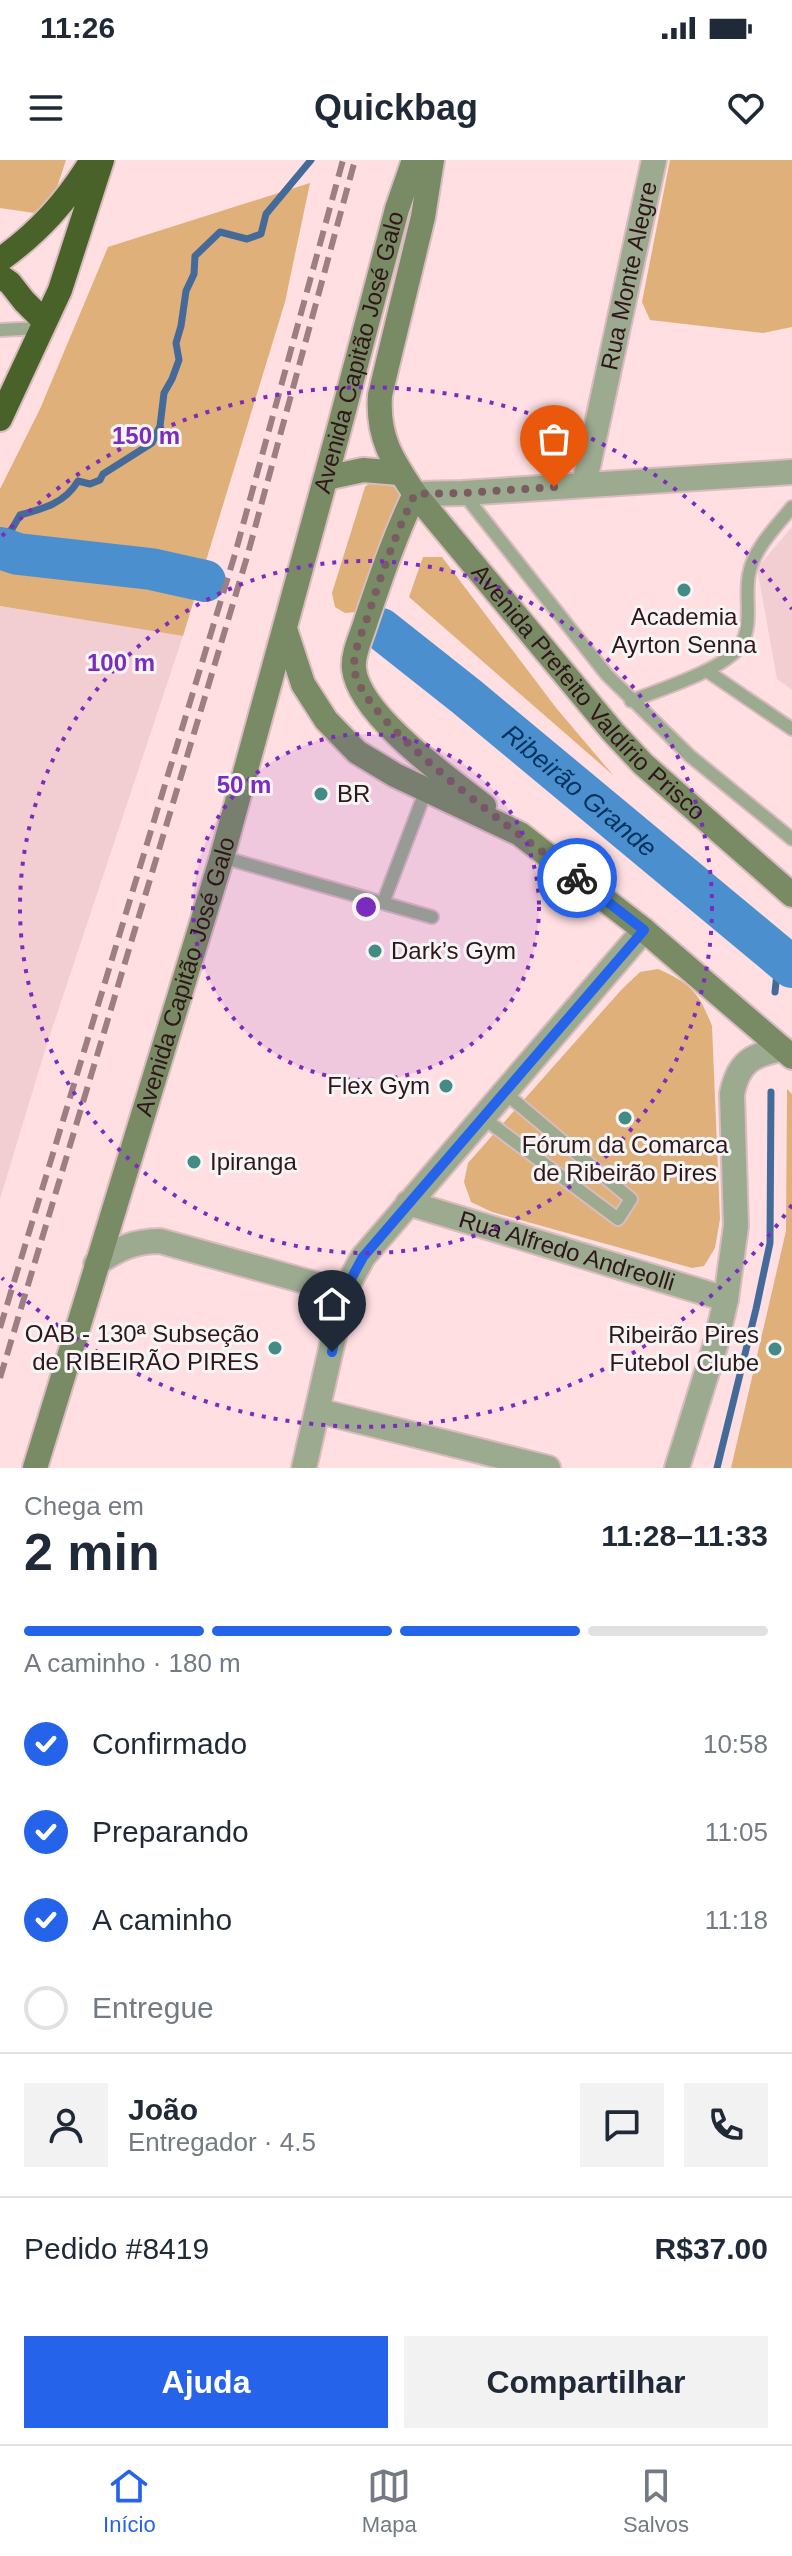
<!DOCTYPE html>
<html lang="pt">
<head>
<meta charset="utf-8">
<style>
  :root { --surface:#fff; --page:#f2f2f3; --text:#1f2937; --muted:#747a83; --line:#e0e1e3; --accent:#2563eb }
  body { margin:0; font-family:Arial,sans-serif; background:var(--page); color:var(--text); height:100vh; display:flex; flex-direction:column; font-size:30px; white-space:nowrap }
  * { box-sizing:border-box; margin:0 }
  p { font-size:26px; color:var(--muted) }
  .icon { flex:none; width:44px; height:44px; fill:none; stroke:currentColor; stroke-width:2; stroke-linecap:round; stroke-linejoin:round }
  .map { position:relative; height:1308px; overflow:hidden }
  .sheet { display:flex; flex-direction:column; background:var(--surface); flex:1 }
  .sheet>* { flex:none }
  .pin { position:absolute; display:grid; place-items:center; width:68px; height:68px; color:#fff; margin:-82px -34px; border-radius:50% 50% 50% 0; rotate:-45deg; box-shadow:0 0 8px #0007 }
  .pin .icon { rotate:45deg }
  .courier { position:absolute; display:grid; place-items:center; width:80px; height:80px; margin:-40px; border:6px solid #2563eb; border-radius:50%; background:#fff; color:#222; box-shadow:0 2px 10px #0007 }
  .head em { font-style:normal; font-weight:600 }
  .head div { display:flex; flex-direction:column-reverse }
  .head { display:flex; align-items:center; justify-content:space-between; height:136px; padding:0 24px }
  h1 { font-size:52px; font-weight:600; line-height:60px }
  .bar { display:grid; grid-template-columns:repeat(4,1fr); gap:12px 8px; align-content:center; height:96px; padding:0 24px }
  .bar i { height:10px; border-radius:6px; background:var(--line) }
  .bar .active { background:var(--accent) }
  .bar p { grid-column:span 4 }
  .line { display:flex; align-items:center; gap:20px; padding:0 24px; border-top:2px solid var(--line) }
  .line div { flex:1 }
  .round { display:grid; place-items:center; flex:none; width:84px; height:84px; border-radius:0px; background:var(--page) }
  ol { padding:0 24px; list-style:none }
  li { display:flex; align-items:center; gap:24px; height:88px }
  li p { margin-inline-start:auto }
  li .icon { padding:8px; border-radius:50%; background:var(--accent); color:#fff; stroke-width:4 }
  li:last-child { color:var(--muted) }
  li i { width:44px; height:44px; border:4px solid var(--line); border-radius:50% }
  .button { display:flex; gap:16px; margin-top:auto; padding:16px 24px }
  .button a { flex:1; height:92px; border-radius:0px; background:var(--accent); color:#fff; font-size:32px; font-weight:600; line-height:92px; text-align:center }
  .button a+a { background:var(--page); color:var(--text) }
  .status { display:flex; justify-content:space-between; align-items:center; height:56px; padding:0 40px; background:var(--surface); direction:ltr }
  .status svg { height:22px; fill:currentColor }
  header { display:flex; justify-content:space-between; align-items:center; height:104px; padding:0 24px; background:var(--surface); font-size:36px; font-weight:600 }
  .tab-bar { display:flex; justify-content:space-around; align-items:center; height:112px; border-top:2px solid var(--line); background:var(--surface); font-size:22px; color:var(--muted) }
  .tab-bar a { display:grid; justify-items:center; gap:4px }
  .tab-bar .active { color:var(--accent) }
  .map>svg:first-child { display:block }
  .built { fill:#f2ced3 }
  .green { fill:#dfb079 }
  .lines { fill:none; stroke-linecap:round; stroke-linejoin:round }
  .stream { stroke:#446a99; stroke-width:7 }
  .river { stroke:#4c8fcf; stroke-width:42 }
  .lane-casing { stroke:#dabbbe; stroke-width:16 }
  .street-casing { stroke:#dabbbe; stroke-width:28 }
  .secondary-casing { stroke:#dabbbe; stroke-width:28 }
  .highway-casing { stroke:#dabbbe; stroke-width:28 }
  .lane { stroke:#9caa90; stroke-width:12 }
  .street { stroke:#9caa90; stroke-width:24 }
  .secondary { stroke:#788b65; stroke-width:24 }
  .highway { stroke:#486229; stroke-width:24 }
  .rail { stroke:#9d7f83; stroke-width:6; stroke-dasharray:16 8; stroke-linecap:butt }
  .done { stroke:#785c60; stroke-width:8; stroke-dasharray:0 14.4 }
  .route { stroke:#2563eb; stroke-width:10 }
  .ring { fill:none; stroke:#7b2cbf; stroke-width:4; stroke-dasharray:4 8 }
  .poi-dot { fill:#448b86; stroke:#f5f5f5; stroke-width:3 }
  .labels { text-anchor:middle; stroke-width:6; stroke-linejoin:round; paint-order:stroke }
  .street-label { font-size:24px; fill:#30151a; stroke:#f5f5f5 }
  .poi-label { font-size:24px; fill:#30151a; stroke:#f5f5f5; text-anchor:start }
  .water-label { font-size:26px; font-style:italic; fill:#00345e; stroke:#f5f5f5 }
  .centre { fill:#7b2cbf; stroke:#f5f5f5; stroke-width:4 }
  .ring-label { font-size:24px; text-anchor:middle; font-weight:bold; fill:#7b2cbf; stroke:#f5f5f5; stroke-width:6; stroke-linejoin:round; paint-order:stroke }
</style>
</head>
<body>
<div class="status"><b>11:26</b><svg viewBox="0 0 49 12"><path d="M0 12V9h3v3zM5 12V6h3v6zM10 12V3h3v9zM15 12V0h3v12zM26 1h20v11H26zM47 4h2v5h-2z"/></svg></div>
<header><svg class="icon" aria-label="menu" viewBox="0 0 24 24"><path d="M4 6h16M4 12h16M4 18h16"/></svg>Quickbag<svg class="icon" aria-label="heart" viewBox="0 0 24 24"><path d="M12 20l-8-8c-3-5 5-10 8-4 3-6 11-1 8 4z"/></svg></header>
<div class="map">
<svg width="792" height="1308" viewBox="0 0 792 1308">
  <rect width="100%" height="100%" fill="#ffdfe2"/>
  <path class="built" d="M792,367v163l-15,-11 -20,-111z
    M0,446l183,30 -136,408 -47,155z"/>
  <path class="green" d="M0,0h66l-18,55 -48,-7z
    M670,0h122v167l-29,6 -113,-13 -8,-18z
    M310,23l-25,119 -102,334 -183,-30v-117l40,-80 68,-162z
    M376,317l15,6 11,14 -45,115 -12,1 -10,-6 -3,-14 33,-106z
    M423,397h19l115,152 56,66 -204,-178z
    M658,809c34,15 41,24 54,57l8,193 -5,29 -11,18 -12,2 -200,-56 -21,-10 -7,-20 4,-19 154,-174 18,-17z
    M787,929l5,5v374h-61l55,-237z"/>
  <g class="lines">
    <path class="stream" d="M0,379l12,-10 8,-14c23,-6 45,-12 58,-34l12,3 10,-4 3,-6 49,-31 8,-17 4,-33 8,-14 7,-19 -3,-17 5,-17 5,-35 8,-17 1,-18 25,-24 27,7 14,-5 5,-20 45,-54
      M775,832l4,-38
      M717,1308l39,-159 14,-66 1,-151"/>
    <g class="river">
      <path d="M0,388l18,6 133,15 54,12"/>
      <path id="s1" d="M381,469l86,68 325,270"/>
    </g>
    <defs>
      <path id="lane" d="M0,170l41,-2
        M463,333l144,182 83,81 102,83
        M707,511l85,58
        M631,541c27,-11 93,-31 109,-55 14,-21 4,-49 9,-72 5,-26 27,-47 43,-67
        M222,697l210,60
        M383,743l43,-113
        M482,957l136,102 13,-20 -127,-107"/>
      <g id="street">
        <path id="s2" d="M584,325l70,-325"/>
        <path d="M415,334l48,-1 329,-21"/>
        <path id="s3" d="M408,1043l318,96"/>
        <path d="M96,1104c21,-15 38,-23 64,-23l184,51"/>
        <path d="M319,1251l229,57"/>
        <path d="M304,1308l40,-176 19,-35 281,-327"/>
        <path d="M677,1308l39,-125 10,-44 10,-73 -4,-132c6,-32 21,-40 51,-45"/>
      </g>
      <g id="secondary">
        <path id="s4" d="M432,0l-9,57 -43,178c-3,42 12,65 35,99l198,238 30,32 149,131"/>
        <path d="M326,318l37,-8 37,3"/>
        <path d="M415,334c-20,41 -34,83 -49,127 -4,14 -14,33 -12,48 5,46 94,109 130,137"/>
        <path d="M285,469l18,55 23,36 31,32 38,23 125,59 124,96 148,127"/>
        <path id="s5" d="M35,1308l187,-611 117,-428 58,-220 17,-49"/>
      </g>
      <path id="highway" d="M0,100c39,-28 67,-59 92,-100
        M0,116l10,7 14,18 20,20
        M0,259l60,-129 42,-130"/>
    </defs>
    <use href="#lane" class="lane-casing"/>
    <use href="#street" class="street-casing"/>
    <use href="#secondary" class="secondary-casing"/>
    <use href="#highway" class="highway-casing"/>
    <use href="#lane" class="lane"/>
    <use href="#street" class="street"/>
    <use href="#secondary" class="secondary"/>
    <use href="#highway" class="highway"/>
    <path class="rail" d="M0,1168l235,-774 108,-394
      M0,1218l247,-821 108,-397"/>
  </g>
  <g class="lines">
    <path class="done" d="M554,327l-91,6 -48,1c-19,39 -33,78 -46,119 -6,17 -15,36 -15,53 1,55 177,176 223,212"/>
    <path class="route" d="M332,1192l12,-60 19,-35 281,-327 -67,-52"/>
  </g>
  <circle cx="366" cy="747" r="173" fill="#7b2cbf" fill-opacity=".12"/>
  <g class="ring">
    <circle cx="366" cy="747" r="173"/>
    <circle cx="366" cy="747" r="346"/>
    <path d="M792 1045A520 520 0 0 1 2 1118M2 376A520 520 0 0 1 792 449"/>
  </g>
  <g class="poi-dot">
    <circle cx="684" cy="430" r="8"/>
    <circle cx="321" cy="634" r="8"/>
    <circle cx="375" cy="791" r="8"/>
    <circle cx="446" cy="926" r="8"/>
    <circle cx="625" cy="958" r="8"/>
    <circle cx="194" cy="1002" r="8"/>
    <circle cx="275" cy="1188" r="8"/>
    <circle cx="775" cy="1189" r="8"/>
  </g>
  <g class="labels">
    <g class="street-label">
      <text dy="8" stroke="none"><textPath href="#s2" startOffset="214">Rua Monte Alegre</textPath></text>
      <text dy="8" stroke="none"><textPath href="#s5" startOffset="1162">Avenida Capitão José Galo</textPath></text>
      <text dy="8" stroke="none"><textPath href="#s4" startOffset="612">Avenida Prefeito Valdírio Prisco</textPath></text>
      <text dy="8" stroke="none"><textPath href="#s5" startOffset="514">Avenida Capitão José Galo</textPath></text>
      <text dy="8" stroke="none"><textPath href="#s3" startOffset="166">Rua Alfredo Andreolli</textPath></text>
    </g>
    <g class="poi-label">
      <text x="684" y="465" text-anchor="middle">Academia<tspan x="684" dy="28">Ayrton Senna</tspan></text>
      <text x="337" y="642">BR</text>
      <text x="391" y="799">Dark’s Gym</text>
      <text x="430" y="934" text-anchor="end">Flex Gym</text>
      <text x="625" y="993" text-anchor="middle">Fórum da Comarca<tspan x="625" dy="28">de Ribeirão Pires</tspan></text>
      <text x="210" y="1010">Ipiranga</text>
      <text x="259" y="1182" text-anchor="end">OAB - 130ª Subseção<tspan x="259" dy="28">de RIBEIRÃO PIRES</tspan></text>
      <text x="759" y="1183" text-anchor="end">Ribeirão Pires<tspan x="759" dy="28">Futebol Clube</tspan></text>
    </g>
    <g class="water-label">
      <text dy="9" stroke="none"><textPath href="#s1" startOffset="256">Ribeirão Grande</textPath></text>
    </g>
  </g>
  <circle cx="366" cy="747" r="12" class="centre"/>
  <g class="ring-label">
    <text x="146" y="284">150 m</text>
    <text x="121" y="511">100 m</text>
    <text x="244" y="633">50 m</text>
  </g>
</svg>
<div class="pin" style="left:554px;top:327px;background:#ea580c"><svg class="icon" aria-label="bag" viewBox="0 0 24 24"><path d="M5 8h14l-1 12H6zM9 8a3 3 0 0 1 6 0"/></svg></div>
<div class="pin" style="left:332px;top:1192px;background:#1f2937"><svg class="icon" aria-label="home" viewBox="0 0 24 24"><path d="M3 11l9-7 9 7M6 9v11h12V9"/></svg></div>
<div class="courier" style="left:577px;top:718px"><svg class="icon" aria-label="bike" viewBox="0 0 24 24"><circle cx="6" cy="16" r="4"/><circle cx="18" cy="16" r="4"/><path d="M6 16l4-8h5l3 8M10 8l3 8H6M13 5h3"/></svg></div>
</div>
<section class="sheet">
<div class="head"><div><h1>2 min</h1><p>Chega em</p></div><em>11:28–11:33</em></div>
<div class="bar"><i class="active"></i><i class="active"></i><i class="active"></i><i></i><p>A caminho · 180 m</p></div>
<ol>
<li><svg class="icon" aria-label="check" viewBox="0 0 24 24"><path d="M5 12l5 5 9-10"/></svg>Confirmado<p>10:58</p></li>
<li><svg class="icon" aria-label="check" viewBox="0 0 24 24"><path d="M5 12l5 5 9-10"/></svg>Preparando<p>11:05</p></li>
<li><svg class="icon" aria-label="check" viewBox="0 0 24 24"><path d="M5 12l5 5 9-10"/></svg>A caminho<p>11:18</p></li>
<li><i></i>Entregue</li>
</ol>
<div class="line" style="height:144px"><a class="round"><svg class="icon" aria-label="person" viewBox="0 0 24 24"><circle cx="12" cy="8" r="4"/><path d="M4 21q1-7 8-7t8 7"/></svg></a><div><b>João</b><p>Entregador · 4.5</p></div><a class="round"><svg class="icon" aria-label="chat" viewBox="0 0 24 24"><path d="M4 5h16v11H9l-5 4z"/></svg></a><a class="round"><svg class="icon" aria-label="phone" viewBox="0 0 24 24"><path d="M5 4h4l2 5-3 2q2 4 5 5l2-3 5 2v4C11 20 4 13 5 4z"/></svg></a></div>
<div class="line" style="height:104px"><div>Pedido #8419</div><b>R$37.00</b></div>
<div class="button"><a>Ajuda</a><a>Compartilhar</a></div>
</section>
<nav class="tab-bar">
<a class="active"><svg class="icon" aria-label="home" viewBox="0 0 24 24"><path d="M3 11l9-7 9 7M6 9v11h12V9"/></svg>Início</a>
<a><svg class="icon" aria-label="map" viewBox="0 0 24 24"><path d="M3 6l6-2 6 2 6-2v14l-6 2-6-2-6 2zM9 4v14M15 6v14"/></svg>Mapa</a>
<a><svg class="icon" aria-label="saved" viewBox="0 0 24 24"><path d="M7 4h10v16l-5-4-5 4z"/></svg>Salvos</a>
</nav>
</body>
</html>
